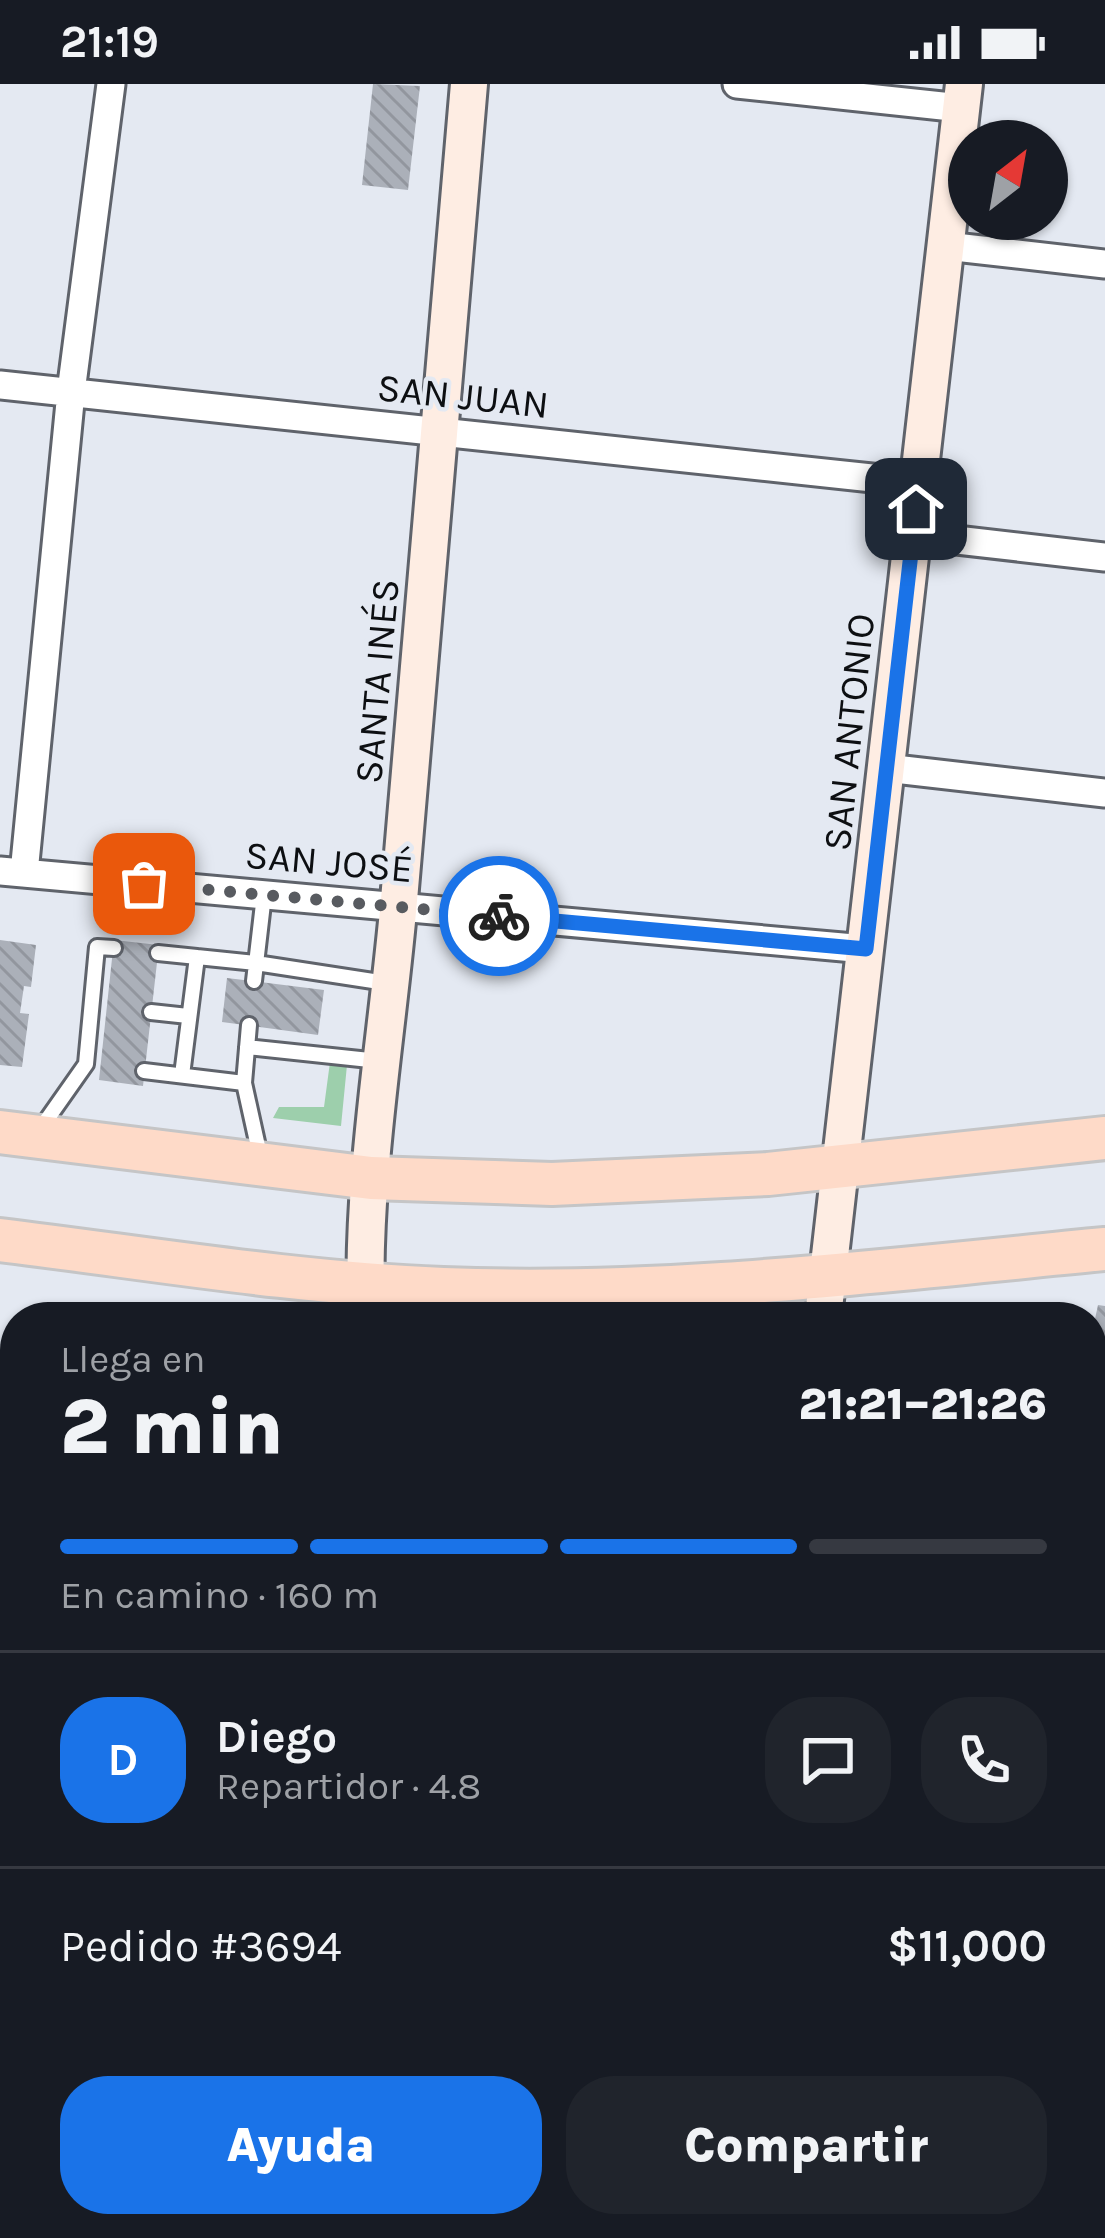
<!DOCTYPE html>
<html lang="es">
<head>
<meta charset="utf-8">
<style>
  :root { --surface:#171b24; --page:#20242c; --text:#f1f3f6; --muted:#9ea1a6; --line:#363941; --accent:#1a73e8 }
  body { margin:0; font-family:Karla,sans-serif; background:var(--page); color:var(--text); height:100vh; display:flex; flex-direction:column; font-size:45px; white-space:nowrap }
  * { box-sizing:border-box; margin:0 }
  p { font-size:39px; color:var(--muted) }
  .icon { flex:none; width:66px; height:66px; fill:none; stroke:currentColor; stroke-width:2; stroke-linecap:round; stroke-linejoin:round }
  .map { position:relative; flex:1; overflow:hidden }
  .sheet { position:absolute; left:0px; top:1218px; width:1107px; height:936px; display:flex; flex-direction:column; background:var(--surface); border-radius:48px 48px 0 0; box-shadow:0 3px 9px #0004 }
  .sheet>* { flex:none }
  .needle { width:78px; rotate:31deg }
  .tools { position:absolute; left:948px; top:36px; display:grid; gap:24px }
  .tools a { display:grid; place-items:center; width:120px; height:120px; border-radius:50%; background:var(--surface); box-shadow:0 3px 9px #0004; font-size:60px }
  .pin { position:absolute; display:grid; place-items:center; width:102px; height:102px; color:#fff; margin:-51px; border-radius:24px; box-shadow:0 6px 18px #0006 }
  .courier { position:absolute; display:grid; place-items:center; width:120px; height:120px; margin:-60px; border:9px solid #1a73e8; border-radius:50%; background:#fff; color:#222; box-shadow:0 3px 15px #0007 }
  .head em { font-style:normal; font-weight:800 }
  .head div { display:flex; flex-direction:column-reverse }
  .head { display:flex; align-items:center; justify-content:space-between; height:204px; padding:0 60px }
  h1 { font-size:78px; font-weight:800; line-height:90px }
  .bar { display:grid; grid-template-columns:repeat(4,1fr); gap:18px 12px; align-content:center; height:144px; padding:0 60px }
  .bar i { height:15px; border-radius:9px; background:var(--line) }
  .bar .on { background:var(--accent) }
  .bar p { grid-column:span 4 }
  .line { display:flex; align-items:center; gap:30px; padding:0 60px; border-top:3px solid var(--line) }
  .line div { flex:1 }
  .round { display:grid; place-items:center; flex:none; width:126px; height:126px; border-radius:48px; background:var(--page) }
  .action { display:flex; gap:24px; margin-top:auto; padding:24px 60px }
  .action a { flex:1; height:138px; border-radius:48px; background:var(--accent); color:#fff; font-size:48px; font-weight:800; line-height:138px; text-align:center }
  .action a+a { background:var(--page); color:var(--text) }
  .status { display:flex; justify-content:space-between; align-items:center; height:84px; padding:0 60px; background:var(--surface); direction:ltr }
  .status svg { height:33px; fill:currentColor }
  .map>svg:first-child { display:block }
  .forest { fill:url(#forest-crowns) }
  .garden { fill:#9dcfac }
  .building { fill:url(#building-back-hatch) }
  .lines { fill:none; stroke-linecap:round; stroke-linejoin:round }
  .service-casing { stroke:#5f636b; stroke-width:20 }
  .minor-casing { stroke:#5f636b; stroke-width:33 }
  .secondary-casing { stroke:#5f636b; stroke-width:42 }
  .primary-casing { stroke:#c5c5c6; stroke-width:48 }
  .service { stroke:#fff; stroke-width:14 }
  .minor { stroke:#fff; stroke-width:27 }
  .secondary { stroke:#feede3; stroke-width:36 }
  .primary { stroke:#fedac8; stroke-width:42 }
  .done { stroke:#585b60; stroke-width:12; stroke-dasharray:0 21.6 }
  .route { stroke:#1a73e8; stroke-width:15 }
  .labels { text-anchor:middle; stroke-width:9; stroke-linejoin:round; paint-order:stroke }
  .street-label { font-size:39px; fill:#0d0f12; stroke:#e4e9f2 }
</style>
</head>
<body>
<div class="status"><b>21:19</b><svg viewBox="0 0 49 12"><path d="M0 12V9h3v3zM5 12V6h3v6zM10 12V3h3v9zM15 12V0h3v12zM26 1h20v11H26zM47 4h2v5h-2z"/></svg></div>
<div class="map">
<svg width="1105" height="2154" viewBox="0 0 1105 2154">
  <defs>
    <pattern id="forest-crowns" width="20" height="18" patternUnits="userSpaceOnUse" patternTransform="scale(3)"><rect width="20" height="18" fill="#9dcfac"/><path d="M2 6a3 3 0 1 1 6 0M12 15a3 3 0 1 1 6 0" fill="none" stroke="#86b193"/></pattern>
    <pattern id="building-back-hatch" width="6" height="6" patternUnits="userSpaceOnUse" patternTransform="scale(3)"><rect width="6" height="6" fill="#abb0b9"/><path d="M-1 5l2 2M0 0l6 6M5-1l2 2" fill="none" stroke="#92969e"/></pattern>
  </defs>
  <rect width="100%" height="100%" fill="#e4e9f2"/>
  <path class="forest" d="M269,2139h112l-1,15h-115z"/>
  <path class="garden" d="M330,978l17,3 -6,61 -68,-8 6,-11h45z"/>
  <path class="building" d="M373,0l47,2 -12,104 -46,-5z
    M1047,93l7,1 -4,40h-3z
    M0,856l36,5 -5,42 -7,-1 -4,27 9,1 -7,53 -22,-2z
    M114,856l45,5 -16,141 -44,-6z
    M227,894l97,12 -6,45 -96,-13z
    M1031,1221l45,10 -1,2h-47z
    M1098,1221l7,1v184l-13,-3v-154z
    M1092,2066h6l4,42 -10,1z
    M140,2139h11l19,15h-42z
    M162,2139h39l-12,15h-7z
    M393,2139h55l3,15h-56z"/>
  <g class="lines">
    <defs>
      <path id="service" d="M158,869l98,10 130,20
        M254,897l10,-86
        M151,928l37,4
        M249,941l-5,58 17,77
        M247,963l132,14
        M144,987l100,12
        M182,991l15,-118
        M41,1044l45,-64 11,-117 17,1"/>
      <path id="minor" d="M737,0l224,24
        M946,162l159,18
        M0,301l919,98
        M913,451l192,22
        M886,684l219,25
        M0,787l865,78
        M24,789l47,-481 40,-308
        M0,1344l15,1
        M0,1635l15,1
        M1092,1657l13,5
        M1092,2033l13,-1
        M0,2123l6,31
        M1000,2139l3,15
        M116,2154l11,-15"/>
      <path id="secondary" d="M366,1233c-5,-138 21,-279 33,-417 24,-272 46,-544 70,-816
        M823,1233l141,-1233
        M569,2139l2,15"/>
      <path id="primary" d="M0,1048l371,46 181,6 216,-10 337,-36
        M0,1156c147,18 295,43 443,49 222,9 442,-19 662,-40"/>
    </defs>
    <use href="#service" class="service-casing"/>
    <use href="#minor" class="minor-casing"/>
    <use href="#secondary" class="secondary-casing"/>
    <use href="#primary" class="primary-casing"/>
    <use href="#service" class="service"/>
    <use href="#minor" class="minor"/>
    <use href="#secondary" class="secondary"/>
    <use href="#primary" class="primary"/>
  </g>
  <g class="lines">
    <path class="done" d="M144,800l355,32"/>
    <path class="route" d="M499,832l367,33 50,-440"/>
  </g>
  <g class="labels">
    <g class="street-label">
      <text transform="translate(463 311) rotate(6)" y="14">SAN JUAN</text>
      <text transform="translate(376 597) rotate(-85)" y="14">SANTA INÉS</text>
      <text transform="translate(848 648) rotate(-84)" y="14">SAN ANTONIO</text>
      <text transform="translate(329 777) rotate(5)" y="14">SAN JOSÉ</text>
    </g>
  </g>
</svg>
<div class="tools">
<a><svg class="needle" viewBox="-14 -14 28 28"><path d="M0-13l5 13h-10z" fill="#e53935"/><path d="M0 13l5-13h-10z" fill="#9ea1a6"/></svg></a>
</div>
<div class="pin" style="left:144px;top:800px;background:#ea580c"><svg class="icon" aria-label="bag" viewBox="0 0 24 24"><path d="M5 8h14l-1 12H6zM9 8a3 3 0 0 1 6 0"/></svg></div>
<div class="pin" style="left:916px;top:425px;background:#1f2937"><svg class="icon" aria-label="home" viewBox="0 0 24 24"><path d="M3 11l9-7 9 7M6 9v11h12V9"/></svg></div>
<div class="courier" style="left:499px;top:832px"><svg class="icon" aria-label="bike" viewBox="0 0 24 24"><circle cx="6" cy="16" r="4"/><circle cx="18" cy="16" r="4"/><path d="M6 16l4-8h5l3 8M10 8l3 8H6M13 5h3"/></svg></div>
<section class="sheet">
<div class="head"><div><h1>2 min</h1><p>Llega en</p></div><em>21:21–21:26</em></div>
<div class="bar"><i class="on"></i><i class="on"></i><i class="on"></i><i></i><p>En camino · 160 m</p></div>
<div class="line" style="height:216px"><b class="round" style="background:var(--accent);color:#fff">D</b><div><b>Diego</b><p>Repartidor · 4.8</p></div><a class="round"><svg class="icon" aria-label="chat" viewBox="0 0 24 24"><path d="M4 5h16v11H9l-5 4z"/></svg></a><a class="round"><svg class="icon" aria-label="phone" viewBox="0 0 24 24"><path d="M5 4h4l2 5-3 2q2 4 5 5l2-3 5 2v4C11 20 4 13 5 4z"/></svg></a></div>
<div class="line" style="height:156px"><div>Pedido #3694</div><b>$11,000</b></div>
<div class="action"><a>Ayuda</a><a>Compartir</a></div>
</section>
</div>
</body>
</html>
